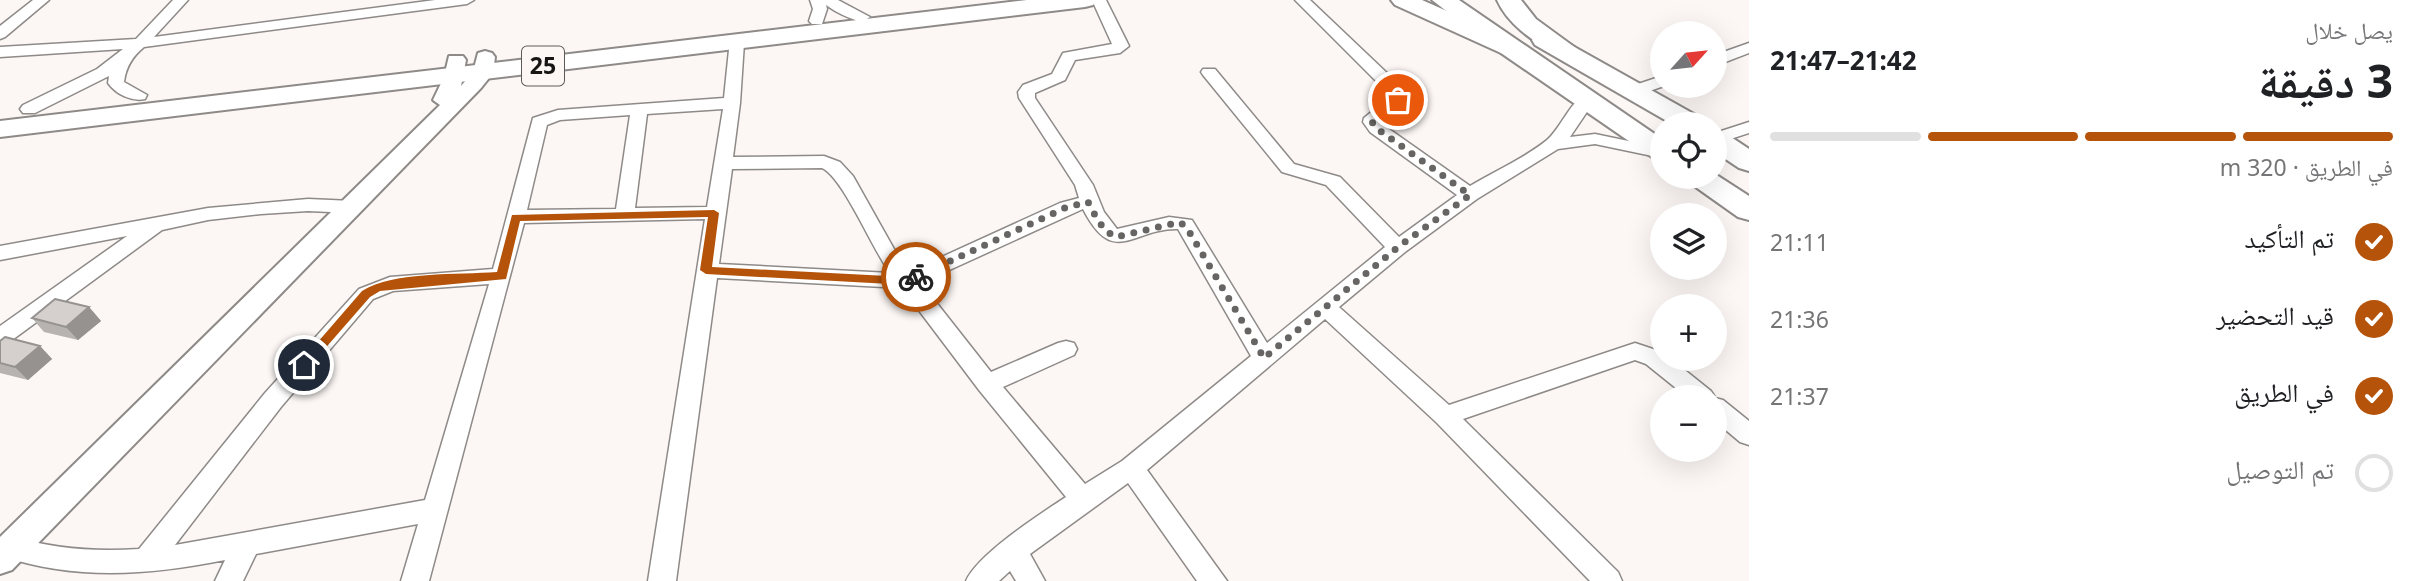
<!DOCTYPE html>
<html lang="ar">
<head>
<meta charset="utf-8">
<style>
  :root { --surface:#fff; --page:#f2f2f2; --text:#202124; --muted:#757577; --line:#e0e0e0; --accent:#b45309 }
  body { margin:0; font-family:"Noto Sans","Noto Naskh Arabic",sans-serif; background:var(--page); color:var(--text); direction:rtl; height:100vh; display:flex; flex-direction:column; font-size:26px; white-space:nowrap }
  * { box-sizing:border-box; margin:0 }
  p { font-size:23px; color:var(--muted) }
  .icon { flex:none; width:38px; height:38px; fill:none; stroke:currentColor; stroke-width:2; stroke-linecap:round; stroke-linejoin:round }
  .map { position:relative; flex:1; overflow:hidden; direction:ltr }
  .side { display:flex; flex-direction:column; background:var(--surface); width:665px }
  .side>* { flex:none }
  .needle { width:46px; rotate:63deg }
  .tools { position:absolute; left:1650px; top:21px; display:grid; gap:14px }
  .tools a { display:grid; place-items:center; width:77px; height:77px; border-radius:50%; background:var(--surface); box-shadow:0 7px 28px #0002; font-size:35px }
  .pin { position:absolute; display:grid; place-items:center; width:60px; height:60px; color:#fff; margin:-30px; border:4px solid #fff; border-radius:50%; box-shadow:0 2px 7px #0007 }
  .courier { position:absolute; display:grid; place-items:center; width:70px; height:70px; margin:-35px; border:5px solid #b45309; border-radius:50%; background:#fff; color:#222; box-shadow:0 2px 9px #0007 }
  .head em { font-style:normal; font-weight:700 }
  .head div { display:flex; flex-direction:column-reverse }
  .head { display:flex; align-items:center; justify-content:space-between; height:119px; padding:0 21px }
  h1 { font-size:46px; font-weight:700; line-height:52px }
  .bar { display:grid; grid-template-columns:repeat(4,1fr); gap:10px 7px; align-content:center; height:84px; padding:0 21px }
  .bar i { height:9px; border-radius:5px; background:var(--line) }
  .bar .current { background:var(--accent) }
  .bar p { grid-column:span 4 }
  ol { padding:0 21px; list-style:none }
  li { display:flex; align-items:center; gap:21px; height:77px }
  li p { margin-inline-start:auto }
  li .icon { padding:7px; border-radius:50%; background:var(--accent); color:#fff; stroke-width:4 }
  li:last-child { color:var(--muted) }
  li i { width:38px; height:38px; border:4px solid var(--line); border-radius:50% }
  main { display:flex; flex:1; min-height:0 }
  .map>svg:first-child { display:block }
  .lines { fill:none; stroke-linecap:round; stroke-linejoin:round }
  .minor-casing { stroke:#8e8a88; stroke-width:3 }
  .tertiary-casing { stroke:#8e8a88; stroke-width:4 }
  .primary-casing { stroke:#8e8a88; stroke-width:4 }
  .trunk-casing { stroke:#8e8a88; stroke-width:4 }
  .minor { fill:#fff; fill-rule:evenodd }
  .tertiary { fill:#fff; fill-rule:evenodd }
  .primary { fill:#fff; fill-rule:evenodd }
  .trunk { fill:#fff; fill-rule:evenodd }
  .wall { fill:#b7b3b1 }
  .shaded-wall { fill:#959290 }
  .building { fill:#d5d0ce; stroke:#959290; stroke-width:2 }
  .route { fill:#b45309 }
  .done { stroke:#676563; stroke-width:7; stroke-dasharray:0 12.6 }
  .labels { text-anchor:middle; stroke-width:7; stroke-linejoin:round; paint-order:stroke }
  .shield { fill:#fcf7f5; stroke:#5c5a58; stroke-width:2 }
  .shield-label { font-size:23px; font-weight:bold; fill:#171615 }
</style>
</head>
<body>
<main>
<section class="side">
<div class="head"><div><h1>3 دقيقة</h1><p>يصل خلال</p></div><em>21:42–21:47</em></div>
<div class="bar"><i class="current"></i><i class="current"></i><i class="current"></i><i></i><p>في الطريق · 320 m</p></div>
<ol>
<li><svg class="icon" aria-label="check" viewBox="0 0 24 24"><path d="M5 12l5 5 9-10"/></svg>تم التأكيد<p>21:11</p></li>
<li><svg class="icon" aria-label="check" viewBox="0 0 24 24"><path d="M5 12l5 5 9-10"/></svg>قيد التحضير<p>21:36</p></li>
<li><svg class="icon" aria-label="check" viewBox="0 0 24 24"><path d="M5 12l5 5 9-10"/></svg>في الطريق<p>21:37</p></li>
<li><i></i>تم التوصيل</li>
</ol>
</section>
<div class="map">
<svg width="1749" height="581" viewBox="0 0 1749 581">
  <rect width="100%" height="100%" fill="#fcf7f5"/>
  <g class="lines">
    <defs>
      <path id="minor" d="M33,0h16l-44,37 -5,2v-13z
        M173,0h15l-34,37 281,-37h39l-7,4 -323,43c-11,9 -18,19 -20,35l23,13 -2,4c-14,3 -29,-5 -37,-16l1,-7 -74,37h-12l-3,-4 3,-4 74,-36 26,-20 -123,8v-10l136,-8z
        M810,0h28l32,17 -8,5c-14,-4 -25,-9 -36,-17l1,4 -5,15h-10l-3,-3 4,-12z
        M1092,0h14l23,46 -9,7 -45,7 -10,20 -30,13v5l58,87 11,27 13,17 52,-12 23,3 75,123 118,-96 -59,-62 -44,-13 -79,-97 -2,-3 2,-3h12l79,95 46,13 59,60 58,-42 -87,-63 -7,-10 1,-4 27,-22 -96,-96h15l97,92 2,4 -2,4 -26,20 1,4 88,62c25,-15 55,-28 77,-46 15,-13 24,-41 40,-45l8,5 -25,37 25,-3 67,14v10l-67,-14 -37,5 -81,50 -72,53 -66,55 110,98 186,-62 27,9v7h9l40,32 4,6h-28l-41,-33 -11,-4 -172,59 155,153 4,9h-32l-153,-158 -112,-104 -178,151 80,111h-30l-69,-98 -98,71 15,27h-29l-6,-10 -11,10h-33c12,-27 74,-67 100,-84l-87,-107 -77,-102 -185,-10 -41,303h-28l57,-362 -181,4 -95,358h-28l17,-57 -162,30 -13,27h-28l10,-21c-75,15 -149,21 -223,-4l-2,-13 11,-7c43,13 83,16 128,13l126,-156 94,-104 31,-12 103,-8 40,-151 25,-8 166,-12 6,-58h12l2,3 -4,60 -7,54 91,-1 16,6 13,14 41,73 17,22 149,-68 19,-5 -4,-13 -56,-87 -1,-6 5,-7 29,-11 11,-21 49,-9zM723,109l-16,98 -72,1 12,-94zM630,115l-14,94 -89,1 20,-85 13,-5zM822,168c20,8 51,82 68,105l-171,-9 13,-95zM1083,209c31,60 49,19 95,20l73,127 -129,105 -37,23 -82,-97 71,-32 3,-6 -3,-6 -8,-2 -8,2 -67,29 -70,-89zM489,284l-64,216 -250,45 106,-138 92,-108 20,-8z
        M1749,43v10l-34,13v-11z
        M1662,76l2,10 -29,10 -8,-5 2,-4z
        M1749,122v11l-34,11v-11z
        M308,199l45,2 7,2 3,4 -3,4 -7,2 -45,-2 -47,3 -53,6 -46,10 -154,113 -8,2v-19l127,-90 -127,24v-14l208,-38z
        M1715,398l8,2 26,21v24l-9,-3 -25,-21z"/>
      <path id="tertiary" d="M485,51l7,2 3,4 -2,16 -12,15 -469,482 -12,4v-37l440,-432 -7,-5 11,-23 5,-21h14l3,4 -5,26 12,-14 5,-19z"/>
      <path id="primary" d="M1432,0h27l203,139v20l-10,-2 -151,-104z
        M1544,33l9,2 148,83 4,6h-33l-137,-79 -3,-5 3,-5z
        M1715,131l10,2 24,16v22l-10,-3 -24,-16z
        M1715,174l34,22v24l-11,-3 -48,-34 -5,-6h30z"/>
      <path id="trunk" d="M1027,0h70l-4,5 -8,2 -1085,130v-16z
        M1391,0h31l97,43 3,5 -3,5 -9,2 -9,-2 -106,-48z
        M1497,0h24l15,19 52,38 -4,5 -9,3 -9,-3c-25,-17 -56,-33 -69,-62z"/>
    </defs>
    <use href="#minor" class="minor-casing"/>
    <use href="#tertiary" class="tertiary-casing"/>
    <use href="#primary" class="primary-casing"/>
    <use href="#trunk" class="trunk-casing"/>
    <use href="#minor" class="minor"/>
    <use href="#tertiary" class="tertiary"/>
    <use href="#primary" class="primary"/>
    <use href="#trunk" class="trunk"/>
  </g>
  <path class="wall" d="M89,307l12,14 -23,19 -34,-8 -12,-14z
    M0,341l40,5 12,13 -24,21 -28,-7z"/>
  <path class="shaded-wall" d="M89,307l12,14 -23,19 -12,-13z
    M40,346l12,13 -24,21 -13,-13z"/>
  <path class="building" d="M55,299l34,8 -23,20 -34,-9z
    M5,337l35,9 -25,21 -15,-4v-22z"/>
  <path class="route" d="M714,210l5,3 -7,54 195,10 9,-3 5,3 -13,8 -202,-11 -6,-4 8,-53 -188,4 -14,58 -126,12 -10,6 -62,71h-8l-2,-3 64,-74c32,-20 96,-16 135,-19l15,-57z"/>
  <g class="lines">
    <path class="done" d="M916,277l151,-70 21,-5c7,13 14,29 28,35l64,-15 7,6 77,130 134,-111 72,-52 -94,-67 -4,-6 1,-4 25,-18"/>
  </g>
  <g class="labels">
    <rect class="shield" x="522" y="46.5" width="42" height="39" rx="5"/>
    <g class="shield-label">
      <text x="543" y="74">25</text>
    </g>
  </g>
</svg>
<div class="tools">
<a><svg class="needle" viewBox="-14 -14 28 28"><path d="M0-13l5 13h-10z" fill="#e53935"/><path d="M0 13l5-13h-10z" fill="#757577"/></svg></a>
<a><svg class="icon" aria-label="locate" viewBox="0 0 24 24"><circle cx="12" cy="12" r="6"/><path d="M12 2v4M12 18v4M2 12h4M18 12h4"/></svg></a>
<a><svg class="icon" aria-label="layers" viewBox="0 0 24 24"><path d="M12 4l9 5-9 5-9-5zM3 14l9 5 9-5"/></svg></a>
<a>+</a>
<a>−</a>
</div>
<div class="pin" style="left:1398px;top:100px;background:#ea580c"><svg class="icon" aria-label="bag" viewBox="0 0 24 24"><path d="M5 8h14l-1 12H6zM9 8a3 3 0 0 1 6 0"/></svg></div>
<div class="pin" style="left:304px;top:365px;background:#1f2937"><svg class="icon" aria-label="home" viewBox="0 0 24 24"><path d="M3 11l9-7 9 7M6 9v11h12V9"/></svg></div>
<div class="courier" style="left:916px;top:277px"><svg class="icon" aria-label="bike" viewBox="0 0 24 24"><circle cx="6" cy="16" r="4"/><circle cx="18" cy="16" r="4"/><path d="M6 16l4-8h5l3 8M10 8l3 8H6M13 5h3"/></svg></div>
</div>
</main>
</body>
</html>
